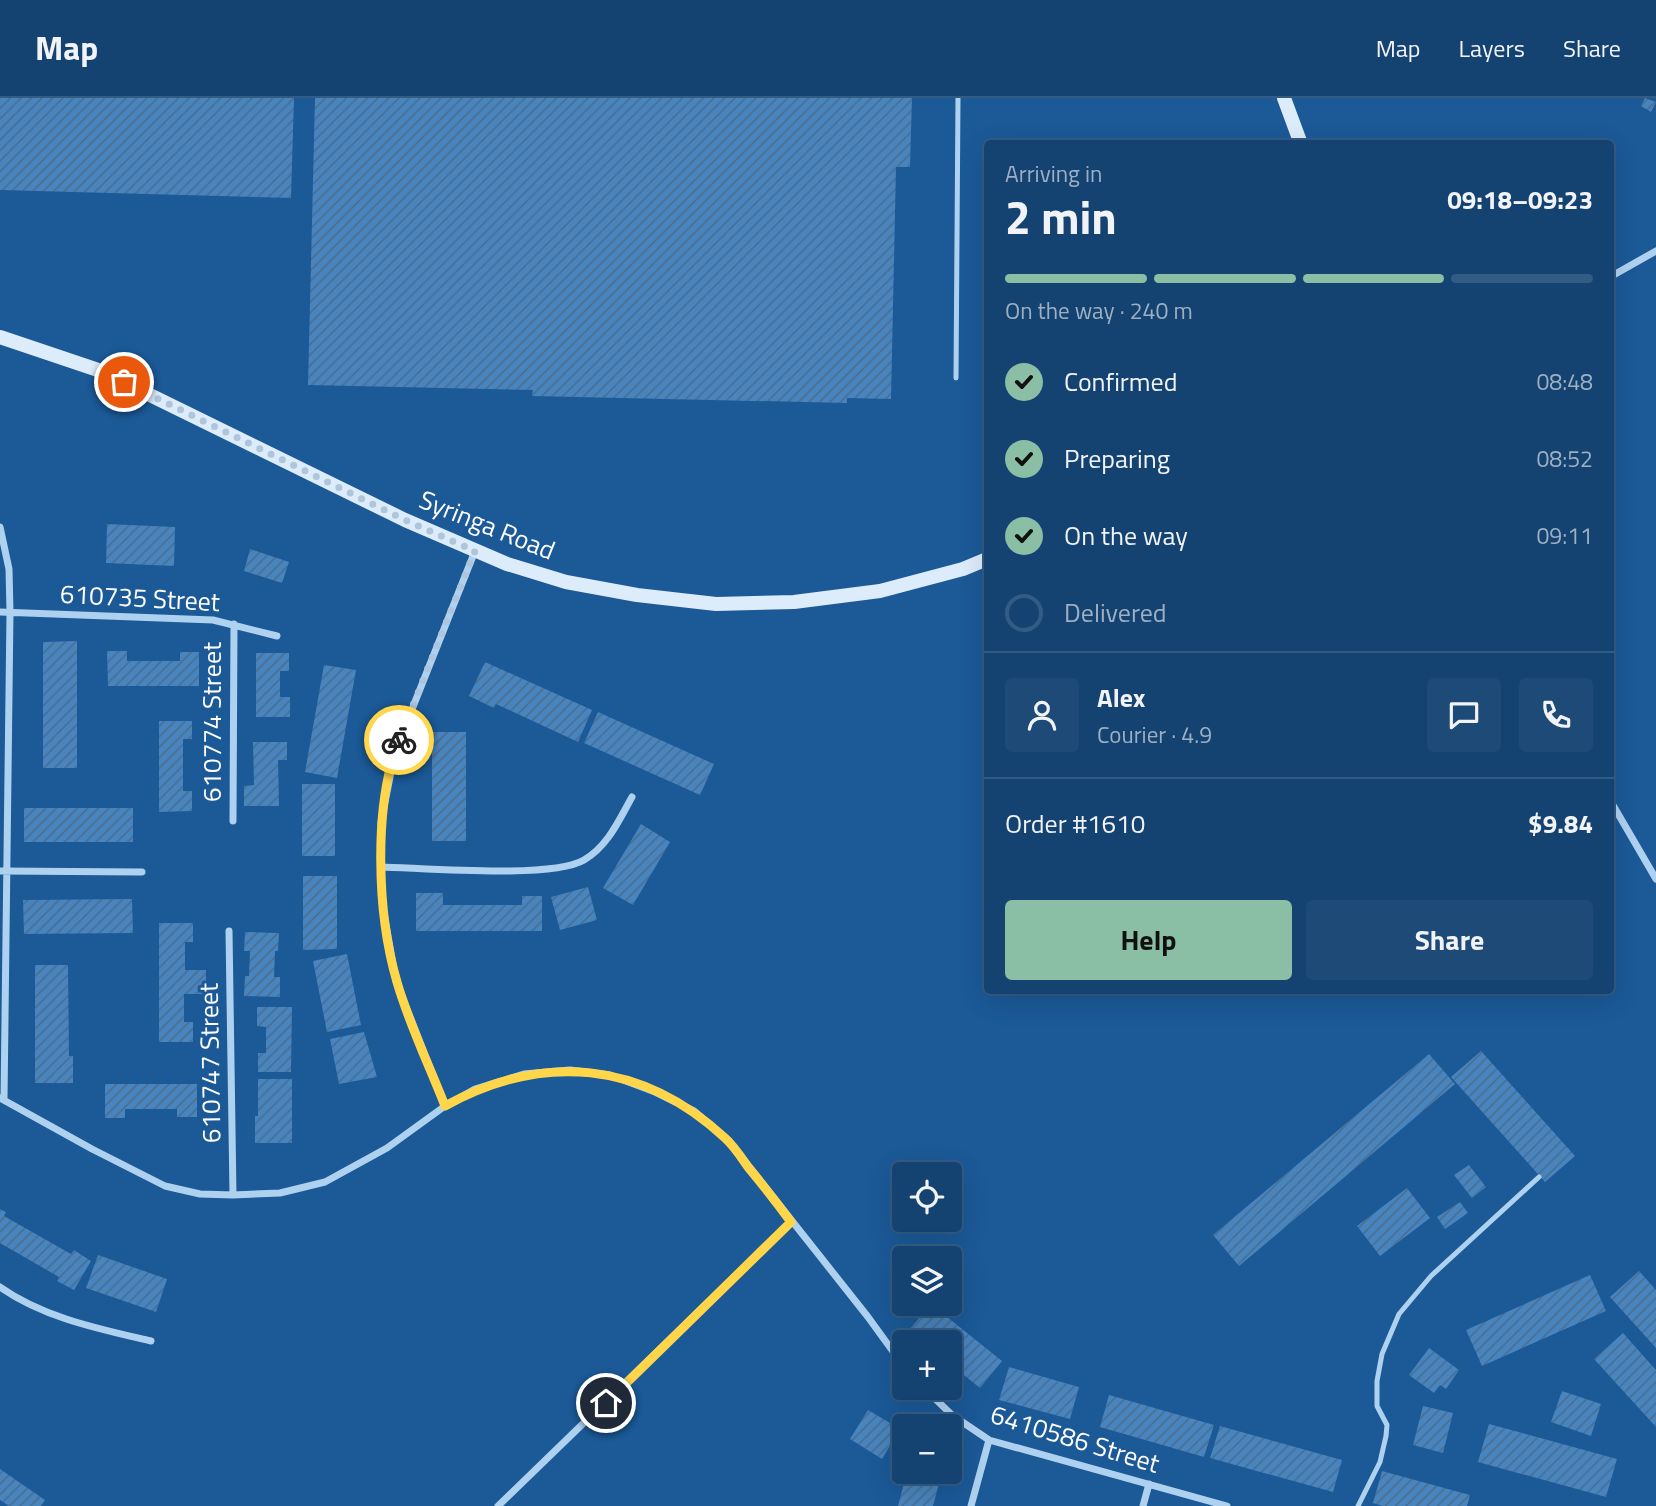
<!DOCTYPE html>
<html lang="en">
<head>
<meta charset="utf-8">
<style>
  :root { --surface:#144371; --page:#1d4a76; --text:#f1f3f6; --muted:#9db0c3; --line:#335c84; --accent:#8abfa5 }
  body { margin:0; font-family:"Titillium Web",sans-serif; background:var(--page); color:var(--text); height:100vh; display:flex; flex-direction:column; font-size:26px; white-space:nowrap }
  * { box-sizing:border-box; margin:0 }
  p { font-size:23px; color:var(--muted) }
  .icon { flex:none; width:38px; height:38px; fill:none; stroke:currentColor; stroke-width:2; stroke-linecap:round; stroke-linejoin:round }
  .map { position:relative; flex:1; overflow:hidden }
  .panel { position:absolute; left:984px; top:42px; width:630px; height:854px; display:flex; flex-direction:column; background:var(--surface); border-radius:7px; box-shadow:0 7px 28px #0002,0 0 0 2px var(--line) }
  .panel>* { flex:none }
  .tools { position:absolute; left:892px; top:1064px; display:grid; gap:14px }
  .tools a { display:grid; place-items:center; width:70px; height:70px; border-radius:7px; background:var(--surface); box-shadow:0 7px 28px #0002,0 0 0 2px var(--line); font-size:35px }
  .pin { position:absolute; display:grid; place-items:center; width:60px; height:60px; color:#fff; margin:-30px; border:4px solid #fff; border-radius:50%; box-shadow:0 2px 7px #0007 }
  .courier { position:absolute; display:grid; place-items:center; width:70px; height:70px; margin:-35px; border:5px solid #ffd54a; border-radius:50%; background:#fff; color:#222; box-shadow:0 2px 9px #0007 }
  .head em { font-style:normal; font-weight:700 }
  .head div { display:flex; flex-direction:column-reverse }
  .head { display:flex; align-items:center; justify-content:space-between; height:119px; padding:0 21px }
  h1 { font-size:46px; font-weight:700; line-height:52px }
  .bar { display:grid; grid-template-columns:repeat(4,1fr); gap:10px 7px; align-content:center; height:84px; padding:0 21px }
  .bar i { height:9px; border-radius:5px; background:var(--line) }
  .bar .selected { background:var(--accent) }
  .bar p { grid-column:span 4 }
  .line { display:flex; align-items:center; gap:18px; padding:0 21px; border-top:2px solid var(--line) }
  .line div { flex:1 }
  .round { display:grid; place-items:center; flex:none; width:74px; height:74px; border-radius:7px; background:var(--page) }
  ol { padding:0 21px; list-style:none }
  li { display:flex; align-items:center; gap:21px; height:77px }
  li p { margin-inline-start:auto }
  li .icon { padding:7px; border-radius:50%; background:var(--accent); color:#111; stroke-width:4 }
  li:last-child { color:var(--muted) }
  li i { width:38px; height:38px; border:4px solid var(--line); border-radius:50% }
  .primary-button { display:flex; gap:14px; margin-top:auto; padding:14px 21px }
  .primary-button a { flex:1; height:80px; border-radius:7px; background:var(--accent); color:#111; font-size:28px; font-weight:700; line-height:80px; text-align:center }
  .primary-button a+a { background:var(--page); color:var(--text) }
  header { display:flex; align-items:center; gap:42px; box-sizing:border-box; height:98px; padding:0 35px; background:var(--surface); border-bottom:2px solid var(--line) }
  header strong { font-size:33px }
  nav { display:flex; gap:38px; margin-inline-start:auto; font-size:24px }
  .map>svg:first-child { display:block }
  .building { fill:url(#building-hatch) }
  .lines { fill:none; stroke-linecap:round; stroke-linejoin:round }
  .lane { stroke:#afd1f0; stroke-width:5 }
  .street { stroke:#afd1f0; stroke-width:7 }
  .secondary { stroke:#ddecfb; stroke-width:14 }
  .done { stroke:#afc5db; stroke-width:7; stroke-dasharray:0 12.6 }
  .route { stroke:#ffd54a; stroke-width:9 }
  .labels { text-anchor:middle; stroke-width:6; stroke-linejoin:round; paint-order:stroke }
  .street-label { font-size:26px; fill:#fff; stroke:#1b5997 }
</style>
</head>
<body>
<header>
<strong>Map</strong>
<nav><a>Map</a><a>Layers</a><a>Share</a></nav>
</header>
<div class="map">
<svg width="1656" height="1408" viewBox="0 0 1656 1408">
  <defs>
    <pattern id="building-hatch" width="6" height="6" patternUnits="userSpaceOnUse" patternTransform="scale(1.75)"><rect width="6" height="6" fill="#4885bf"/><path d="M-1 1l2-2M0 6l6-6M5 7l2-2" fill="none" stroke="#4a6e91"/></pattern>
  </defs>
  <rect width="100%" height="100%" fill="#1b5997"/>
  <path class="building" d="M0,0h294l-3,100 -291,-8z
    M315,0h597l-2,69h-14l-5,232 -44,-1v5l-315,-7 1,-6 -225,-5z
    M1645,0l11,4 -5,10 -10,-6z
    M107,426l68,3 -1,39 -68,-3z
    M250,451l39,13 -7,21 -38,-12z
    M77,543v127h-34v-126z
    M107,553h20v10h53v-9h19v34h-91z
    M256,555h33v18h-9v26h10v20h-34z
    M485,564l107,48 -14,32 -82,-38 -2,4 -25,-12z
    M324,567l32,5 -19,108 -32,-6z
    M598,614l116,52 -14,31 -116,-52z
    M159,623h33v18h-9v52h9v20l-33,1z
    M432,634h34v109h-34z
    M253,644h34v18h-9l1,46h-35v-20l10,-1z
    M302,686h33v72h-33z
    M24,710h109v34h-109z
    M641,726l29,18 -37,63 -30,-17z
    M303,778h34v73l-34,1z
    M588,789l9,33 -37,10 -9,-33z
    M416,795h27v12h79v-9h20v35h-126z
    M132,801l1,34 -109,1 -1,-34z
    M159,825h34v19h-8v28h21v24h-22v28h9v20h-34z
    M245,834l34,1 -1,18h-3l-1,26h6v20l-36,-1 1,-20h4l1,-25h-6z
    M347,856l14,71 -34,7 -14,-71z
    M35,867h33l1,91h4v27h-38z
    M257,909h35l-1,65h-33v-19h8v-26l-9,-1z
    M364,934l13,45 -38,7 -9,-45z
    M1481,953l94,105 -30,26 -94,-105z
    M1429,956l26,30 -216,182 -26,-31z
    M258,981h34v64h-37v-27h3z
    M105,986h92v33h-20v-8h-52v9h-20z
    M1469,1067l17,22 -14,11 -18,-23z
    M1407,1090l23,30 -50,38 -23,-30z
    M1460,1104l8,11 -23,16 -8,-12z
    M0,1111l6,3 -2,4 67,38 3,-4 17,11 -17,29 -17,-9 2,-4 -59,-34z
    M98,1157l69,24 -11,33 -70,-24z
    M1639,1173l17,19v58l-46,-51z
    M1590,1177l16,36 -124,55 -16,-36z
    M931,1206l71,57 -22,27 -30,-24v-22h-26l-15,-12z
    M1623,1235l33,37v57l-62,-68z
    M1429,1250l30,22 -13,19 -6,-4 -6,8 -25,-18z
    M1009,1269l70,20 -9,32 -71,-19z
    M1562,1293l39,13 -10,32 -40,-14z
    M1109,1297l105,30 -10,32 -104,-30z
    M1423,1308l30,7 -10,40 -30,-8z
    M868,1312l32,19 -18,30 -32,-20z
    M1489,1326l128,35 -11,38 -128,-35z
    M1220,1328l122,34 -9,32 -123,-34z
    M0,1371l45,31 -4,6h-32l-9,-6z
    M1382,1373l88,24 -3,11h-84l-10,-3z
    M907,1374h35l-9,34h-35z"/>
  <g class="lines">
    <path class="lane" d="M956,280l2,-280
      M1358,1408l22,-44 6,-26 1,-11 -10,-19v-25l5,-27 17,-40 32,-38 108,-99"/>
    <path class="street" d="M1610,179l46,-26
      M0,429l9,42 1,43 -6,488
      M0,514l213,8 64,16
      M1610,702l46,79
      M233,723l1,-197
      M381,769c43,1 171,12 203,-7 24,-14 35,-40 48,-63
      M0,773l142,1
      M229,833l4,264
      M0,1000l92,51 73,37 35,8 33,1 47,-2 45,-11 62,-34 58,-42 30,-17 49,-15 46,-4 40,5 45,17 39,19 34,29 140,177 37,51
      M445,1008l-49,-125 -14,-79 -1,-80 14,-70 80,-201
      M0,1189c44,31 100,42 151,54
      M924,1290l28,27 37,25 238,66
      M498,1408l293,-284
      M971,1408l18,-66
      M1143,1408l6,-22"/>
    <path class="secondary" d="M1284,0l17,46
      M0,239l101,34 304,149 102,44 59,18 71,13 79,9 78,-2 86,-11 83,-22 24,-10"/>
  </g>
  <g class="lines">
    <path class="done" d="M124,284l281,138 70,31 -76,189"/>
    <path class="route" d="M399,642c-26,66 -22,174 -2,242 12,42 32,83 48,124 98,-54 197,-45 280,32 9,8 16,19 23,29 15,18 29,36 43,55l-185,181"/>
  </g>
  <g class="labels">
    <g class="street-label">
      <text transform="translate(487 427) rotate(22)" y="9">Syringa Road</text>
      <text transform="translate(140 500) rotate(3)" y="9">610735 Street</text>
      <text transform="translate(212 624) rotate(-90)" y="9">610774 Street</text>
      <text transform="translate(210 965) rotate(-91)" y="9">610747 Street</text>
      <text transform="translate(1075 1341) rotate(17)" y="9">6410586 Street</text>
    </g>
  </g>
</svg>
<div class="tools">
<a><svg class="icon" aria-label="locate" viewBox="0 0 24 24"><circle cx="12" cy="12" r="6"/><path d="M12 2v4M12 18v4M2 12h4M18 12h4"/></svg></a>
<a><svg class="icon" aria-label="layers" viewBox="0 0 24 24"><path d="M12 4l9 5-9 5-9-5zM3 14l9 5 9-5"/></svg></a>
<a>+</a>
<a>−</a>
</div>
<div class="pin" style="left:124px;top:284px;background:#ea580c"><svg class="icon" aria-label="bag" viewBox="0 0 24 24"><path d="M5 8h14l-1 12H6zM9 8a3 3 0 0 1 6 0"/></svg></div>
<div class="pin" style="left:606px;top:1305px;background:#1f2937"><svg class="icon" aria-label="home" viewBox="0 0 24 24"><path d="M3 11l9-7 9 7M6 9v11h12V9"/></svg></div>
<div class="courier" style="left:399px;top:642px"><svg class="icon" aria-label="bike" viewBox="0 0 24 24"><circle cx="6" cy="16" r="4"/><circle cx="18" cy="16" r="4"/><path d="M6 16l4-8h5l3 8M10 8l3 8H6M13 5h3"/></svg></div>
<section class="panel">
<div class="head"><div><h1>2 min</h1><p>Arriving in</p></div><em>09:18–09:23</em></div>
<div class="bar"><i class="selected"></i><i class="selected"></i><i class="selected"></i><i></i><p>On the way · 240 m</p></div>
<ol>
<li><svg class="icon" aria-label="check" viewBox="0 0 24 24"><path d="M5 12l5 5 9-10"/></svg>Confirmed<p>08:48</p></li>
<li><svg class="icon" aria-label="check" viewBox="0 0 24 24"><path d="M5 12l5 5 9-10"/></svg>Preparing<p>08:52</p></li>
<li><svg class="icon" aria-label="check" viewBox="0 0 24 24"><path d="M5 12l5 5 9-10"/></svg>On the way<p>09:11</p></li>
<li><i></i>Delivered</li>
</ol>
<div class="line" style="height:126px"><a class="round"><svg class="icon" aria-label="person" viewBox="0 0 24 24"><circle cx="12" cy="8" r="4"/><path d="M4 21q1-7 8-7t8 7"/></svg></a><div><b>Alex</b><p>Courier · 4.9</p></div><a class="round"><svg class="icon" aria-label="chat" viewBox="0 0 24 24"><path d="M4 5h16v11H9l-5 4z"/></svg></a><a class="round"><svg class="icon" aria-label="phone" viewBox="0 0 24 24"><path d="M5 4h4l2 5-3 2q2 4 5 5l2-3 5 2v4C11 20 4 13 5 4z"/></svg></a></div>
<div class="line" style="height:91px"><div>Order #1610</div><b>$9.84</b></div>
<div class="primary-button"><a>Help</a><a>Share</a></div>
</section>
</div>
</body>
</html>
